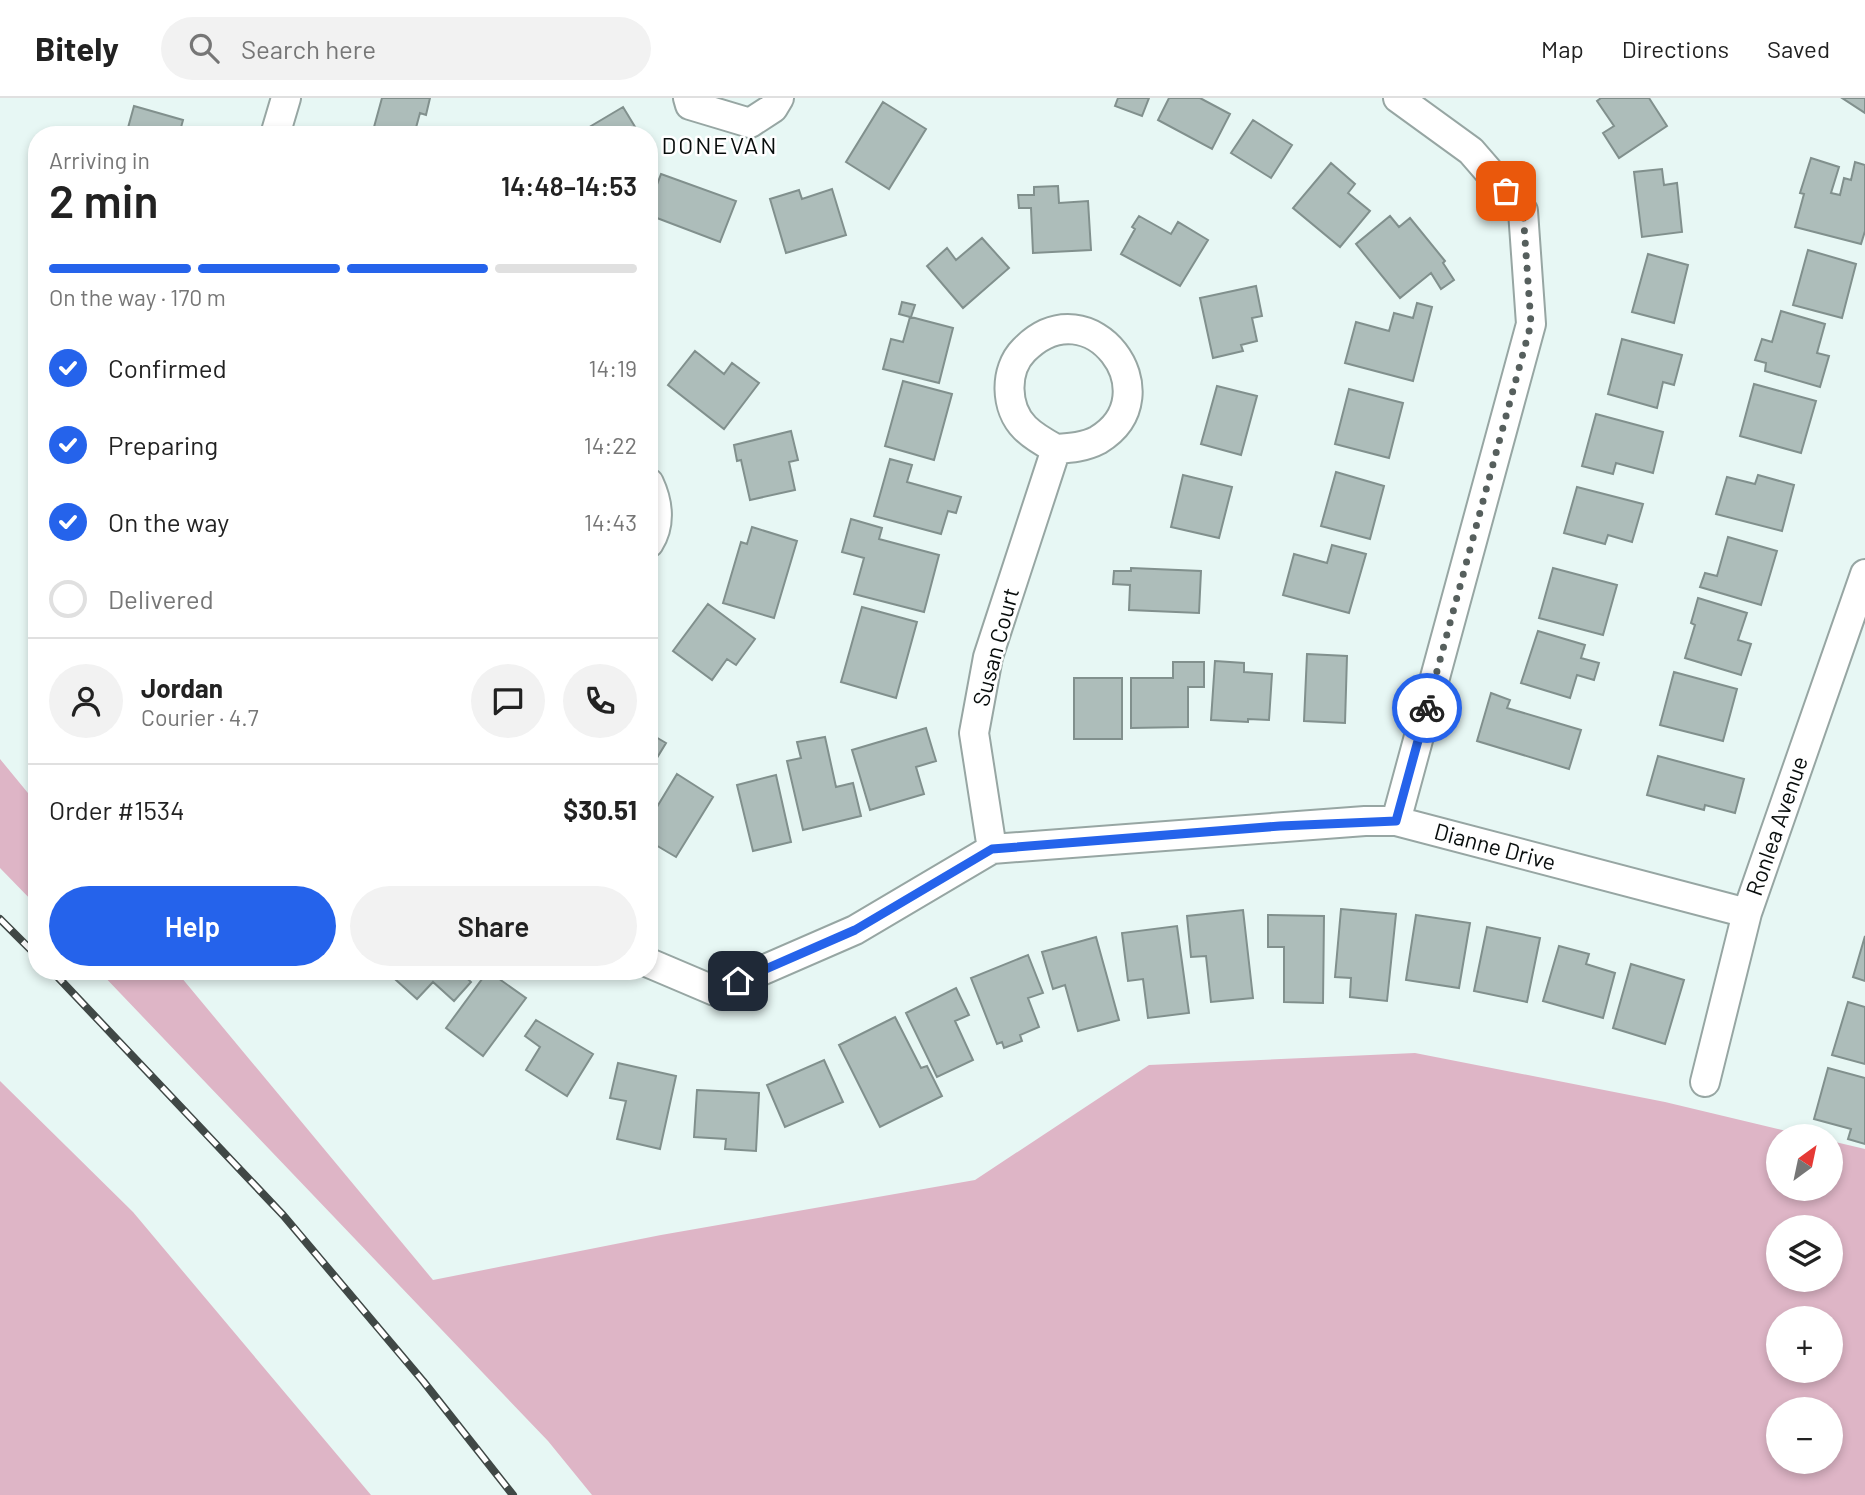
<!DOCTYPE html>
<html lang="en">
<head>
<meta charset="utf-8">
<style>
  :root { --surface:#fff; --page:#f2f2f2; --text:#222; --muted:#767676; --line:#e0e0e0; --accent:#2563eb }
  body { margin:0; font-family:Barlow,sans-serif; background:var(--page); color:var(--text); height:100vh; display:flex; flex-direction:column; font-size:26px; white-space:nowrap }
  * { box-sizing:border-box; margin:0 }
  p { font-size:23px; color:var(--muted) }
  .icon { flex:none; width:38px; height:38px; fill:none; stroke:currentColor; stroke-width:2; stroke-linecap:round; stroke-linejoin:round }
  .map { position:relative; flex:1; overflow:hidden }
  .details { position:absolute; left:28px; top:28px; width:630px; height:854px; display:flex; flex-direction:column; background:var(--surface); border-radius:28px; box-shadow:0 4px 10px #0003 }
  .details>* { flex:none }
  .needle { width:46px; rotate:33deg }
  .buttons { position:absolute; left:1766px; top:1026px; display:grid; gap:14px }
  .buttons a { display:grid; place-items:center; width:77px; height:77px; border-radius:50%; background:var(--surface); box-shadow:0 4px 10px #0003; font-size:35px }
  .pin { position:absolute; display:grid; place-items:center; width:60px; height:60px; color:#fff; margin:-30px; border-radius:14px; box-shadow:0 4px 10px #0006 }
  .courier { position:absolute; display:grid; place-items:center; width:70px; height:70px; margin:-35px; border:5px solid #2563eb; border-radius:50%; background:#fff; color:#222; box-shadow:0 2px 9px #0007 }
  .overview em { font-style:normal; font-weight:600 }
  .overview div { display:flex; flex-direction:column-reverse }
  .overview { display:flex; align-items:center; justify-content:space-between; height:119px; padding:0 21px }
  h1 { font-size:46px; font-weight:600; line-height:52px }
  .bar { display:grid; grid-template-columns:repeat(4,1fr); gap:10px 7px; align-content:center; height:84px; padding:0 21px }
  .bar i { height:9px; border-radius:5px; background:var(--line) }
  .bar .on { background:var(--accent) }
  .bar p { grid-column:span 4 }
  .line { display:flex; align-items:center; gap:18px; padding:0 21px; border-top:2px solid var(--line) }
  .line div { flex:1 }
  .round { display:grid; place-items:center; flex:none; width:74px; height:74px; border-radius:37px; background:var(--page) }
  ol { padding:0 21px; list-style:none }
  li { display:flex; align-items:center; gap:21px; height:77px }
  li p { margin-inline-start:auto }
  li .icon { padding:7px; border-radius:50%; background:var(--accent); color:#fff; stroke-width:4 }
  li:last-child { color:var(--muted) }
  li i { width:38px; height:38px; border:4px solid var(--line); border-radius:50% }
  .cta { display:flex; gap:14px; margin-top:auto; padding:14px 21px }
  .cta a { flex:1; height:80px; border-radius:42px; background:var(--accent); color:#fff; font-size:28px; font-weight:600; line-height:80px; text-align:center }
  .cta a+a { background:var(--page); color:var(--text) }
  header { display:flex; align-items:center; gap:42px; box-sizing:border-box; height:98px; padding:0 35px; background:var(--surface); border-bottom:2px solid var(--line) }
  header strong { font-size:33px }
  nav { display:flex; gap:38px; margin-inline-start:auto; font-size:24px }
  .search { width:490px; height:63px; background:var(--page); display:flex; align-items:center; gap:18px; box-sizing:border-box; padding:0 24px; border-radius:38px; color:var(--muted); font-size:26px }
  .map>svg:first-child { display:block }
  .green { fill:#deb5c6; fill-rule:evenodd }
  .building { fill:#adbdba; stroke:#81908d; stroke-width:2 }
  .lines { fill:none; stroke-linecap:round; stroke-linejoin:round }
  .street-casing { stroke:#97a6a3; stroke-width:32 }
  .street { stroke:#fff; stroke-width:28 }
  .rail-casing { stroke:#404846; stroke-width:8 }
  .rail { stroke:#fff; stroke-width:5; stroke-dasharray:16; stroke-linecap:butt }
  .done { stroke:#565f5d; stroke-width:7; stroke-dasharray:0 12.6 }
  .route { stroke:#2563eb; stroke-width:9 }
  .labels { text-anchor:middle; stroke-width:5; stroke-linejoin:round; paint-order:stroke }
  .street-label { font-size:23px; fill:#080d0c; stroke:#fff }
  .neighbourhood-label { font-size:24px; letter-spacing:2px; fill:#080d0c; stroke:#fff }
</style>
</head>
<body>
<header>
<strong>Bitely</strong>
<div class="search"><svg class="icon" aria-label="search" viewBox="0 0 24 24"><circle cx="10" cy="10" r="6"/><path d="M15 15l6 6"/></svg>Search here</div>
<nav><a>Map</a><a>Directions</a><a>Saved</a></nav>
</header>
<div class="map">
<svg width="1865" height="1397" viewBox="0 0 1865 1397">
  <rect width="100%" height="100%" fill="#e7f7f4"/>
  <path class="green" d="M0,661l37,45v102l-37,-38z
    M99,873h77l257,309 228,-45 314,-55 174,-115 266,-12 250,49 142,34h-29v52h52l1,-47 34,8v346h-1273l-44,-54zM1778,1129h52v52h-52zM1778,1220h52v52h-52zM1778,1311h52v52h-52z
    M0,983l133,131 238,283h-371z"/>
  <path class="building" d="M382,0h48l-4,17 -6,-2 -6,22h-11l-29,-8z
    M1118,0h31l-7,18 -27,-10z
    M1169,0h31l30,16 -18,35 -54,-29z
    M1601,0h48l18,28 -48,32 -16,-25 11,-7 -17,-25z
    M1842,0h23v15z
    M883,4l43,27 -37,60 -43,-27z
    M134,8l49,14 -4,15h-53z
    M623,9l17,28h-64z
    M1253,22l39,25 -21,33 -40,-25z
    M1811,60l28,9 -8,26 9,2 4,-17 7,2 4,-18 10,3v66l-4,13 -66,-17 9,-33 -4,-1z
    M1331,65l24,21 -7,9 22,18 -30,36 -47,-39z
    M1662,71l2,16 13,-2 5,49 -40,5 -8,-65z
    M661,76l75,27 -16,41 -71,-27v-9z
    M1058,88l1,17 29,-2 3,49 -58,3 -2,-45h-12l-1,-13h16v-8z
    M832,91l14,46 -60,18 -16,-54 29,-9 3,9z
    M1139,118l32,18 7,-12 30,18 -28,46 -59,-32 14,-25 -3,-2z
    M1390,118l9,11 11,-9 35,43 -2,2 11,17 -13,9 -10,-16 -31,25 -44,-54z
    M982,140l27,30 -46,40 -36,-42 20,-18 9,12z
    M1808,152l48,14 -14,54 -49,-13z
    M1648,156l40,11 -14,58 -42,-11z
    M1256,188l6,30 -10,2 5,23 -16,4 2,6 -30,7 -13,-60z
    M902,204l13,3 -4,12 42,11 -14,55 -56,-14 8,-30 12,3 7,-25 -11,-3z
    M1417,205l15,4 -19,74 -68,-18 11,-41 33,9 5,-18 19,5z
    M1781,213l44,13 -8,29 12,3 -9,31 -55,-16 1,-8 -11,-3 7,-21 10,3z
    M1622,241l60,16 -8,30 -11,-3 -6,26 -49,-14z
    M695,253l29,23 8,-11 27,20 -35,46 -56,-44z
    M903,283l49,13 -18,66 -49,-14z
    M1754,286l62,17 -15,52 -61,-17z
    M1217,288l40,10 -16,59 -40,-11z
    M1349,291l54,14 -14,55 -54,-14z
    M1596,316l67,18 -10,41 -37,-10 -3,11 -31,-8z
    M791,333l7,29 -9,2 6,28 -45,10 -9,-40 -4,1 -3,-16z
    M890,361l22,6 -5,17 54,15 -5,16 -8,-2 -7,23 -67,-18z
    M1336,374l48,14 -14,53 -49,-13z
    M1183,377l49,12 -13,51 -48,-11z
    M1758,377l36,10 -12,46 -66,-17 11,-37 28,7z
    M1577,389l66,17 -11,38 -24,-7 -3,9 -41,-11z
    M851,421l31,9 -3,11 60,16 -15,57 -70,-18 10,-36 -22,-6z
    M752,429l45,14 -23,77 -51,-15 18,-61 6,2z
    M1728,439l49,14 -16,54 -61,-18 5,-14 12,3z
    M1332,447l34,9 -17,59 -66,-18 11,-41 33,9z
    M1131,470l70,3 -2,42 -70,-3 1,-25 -17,-1 1,-13h17z
    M1553,470l64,17 -14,50 -64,-17z
    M1698,500l49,15 -9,27 13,4 -10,31 -56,-17 10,-33 -4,-2z
    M708,506l47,35 -19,26 -9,-6 -15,21 -39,-29z
    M862,509l55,15 -21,76 -55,-16z
    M1538,533l47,14 -4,13 18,5 -5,17 -17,-5 -7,23 -49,-15z
    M1307,556l40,2 -2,67 -41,-2z
    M1215,563l29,2v9l28,2 -3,46 -21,-1v3l-37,-2z
    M1173,564h31v25h-16v40l-57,1v-50h42z
    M1674,574l63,17 -14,52 -63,-16z
    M1074,580h48v61h-48z
    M1491,595l19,7 -3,8 74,22 -12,39 -92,-28z
    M926,630l10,33 -20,6 8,27 -54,16 -18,-60z
    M649,635l17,10 -17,28z
    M825,639l11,50 17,-4 8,33 -58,14 -16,-69 14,-3 -4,-16z
    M1658,658l86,23 -9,34 -30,-8 -1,5 -57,-15z
    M677,676l36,23 -37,60 -27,-16v-21z
    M776,677l15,67 -38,9 -16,-66z
    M1341,811l55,5 -9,87 -37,-4 1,-19 -16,-1z
    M1243,812l10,88 -42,4 -5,-46 -15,1 -4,-41z
    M1268,817l56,1 -1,87 -39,-1v-55h-16z
    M1416,817l54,8 -11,65 -53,-8z
    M1177,828l12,87 -41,5 -5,-39 -15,2 -6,-48z
    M1487,829l53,11 -13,64 -53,-11z
    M1865,838v45l-12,-4z
    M1096,839l23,83 -41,11 -13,-46 -12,4 -11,-37z
    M1559,848l30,8 -3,10 29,9 -12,45 -60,-17z
    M1028,857l15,38 -15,5 11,29 -19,8 2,6 -18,7 -2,-6 -5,2 -26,-66z
    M1631,866l53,16 -19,64 -52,-16z
    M386,873h73l12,11 -17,19 -21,-19 -16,17z
    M488,873l38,27 -43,58 -37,-28z
    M956,890l13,27 -14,6 18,39 -36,17 -31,-64z
    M1848,904l17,5v57l-33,-9z
    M895,919l26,51 6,-2 15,30 -62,31 -41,-82z
    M536,922l57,34 -26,42 -41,-26 14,-23 -15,-11z
    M824,962l19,42 -58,25 -18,-42z
    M618,965l58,13 -16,73 -43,-10 9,-38 -16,-3z
    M1828,970l37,10v66l-17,-5 3,-10 -37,-10z
    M697,992l62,3 -3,58 -31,-2 1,-10 -32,-2z"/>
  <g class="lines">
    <defs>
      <path id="street" d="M688,0l2,7 60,18 23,-15 6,-10
        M275,37l11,-37
        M649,385c9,19 12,41 0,60
        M1396,723l135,-497 -8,-113 -52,-60 -73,-53
        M992,751l-18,-116 14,-76 68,-208c14,-1 29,-2 42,-9 75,-45 -8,-157 -74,-90 -20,20 -19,58 1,78 9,9 20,15 31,21
        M649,865l66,28 140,-61 137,-81 373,-28h31l351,92
        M1705,984l42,-169 118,-339"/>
    </defs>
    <use href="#street" class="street-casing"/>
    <use href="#street" class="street"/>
    <defs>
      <path id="rail" d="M0,821l37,37
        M52,873l231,244 140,166 90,114"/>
    </defs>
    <use href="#rail" class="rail-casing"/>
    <use href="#rail" class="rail"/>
  </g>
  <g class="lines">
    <path class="done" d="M1427,610l104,-384 -8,-113 -17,-20"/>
    <path class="route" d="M738,883l117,-51 137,-81 288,-23 116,-5 31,-113"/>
  </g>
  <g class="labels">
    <g class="street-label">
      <text transform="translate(996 549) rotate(-75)" y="8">Susan Court</text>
      <text transform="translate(1777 728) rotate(-71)" y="8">Ronlea Avenue</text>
      <text transform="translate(1495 749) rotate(15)" y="8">Dianne Drive</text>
    </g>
    <g class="neighbourhood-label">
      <text x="720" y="56">DONEVAN</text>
    </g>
  </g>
</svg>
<div class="buttons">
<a><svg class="needle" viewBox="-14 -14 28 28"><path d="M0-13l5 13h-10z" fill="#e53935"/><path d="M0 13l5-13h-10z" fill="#767676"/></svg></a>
<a><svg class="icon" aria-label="layers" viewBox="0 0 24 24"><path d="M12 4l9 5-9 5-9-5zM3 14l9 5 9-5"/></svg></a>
<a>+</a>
<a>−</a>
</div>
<div class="pin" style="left:1506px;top:93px;background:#ea580c"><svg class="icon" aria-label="bag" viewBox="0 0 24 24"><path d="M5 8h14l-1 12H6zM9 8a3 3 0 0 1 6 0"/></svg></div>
<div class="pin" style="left:738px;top:883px;background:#1f2937"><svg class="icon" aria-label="home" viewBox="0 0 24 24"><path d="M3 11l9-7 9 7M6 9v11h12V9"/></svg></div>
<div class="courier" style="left:1427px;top:610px"><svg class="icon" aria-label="bike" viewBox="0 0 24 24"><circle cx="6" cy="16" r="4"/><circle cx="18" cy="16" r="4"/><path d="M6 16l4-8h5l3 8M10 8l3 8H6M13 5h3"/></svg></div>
<section class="details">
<div class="overview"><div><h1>2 min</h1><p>Arriving in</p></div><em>14:48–14:53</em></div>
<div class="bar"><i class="on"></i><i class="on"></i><i class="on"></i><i></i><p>On the way · 170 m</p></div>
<ol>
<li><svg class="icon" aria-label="check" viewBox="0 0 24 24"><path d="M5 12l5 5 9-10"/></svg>Confirmed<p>14:19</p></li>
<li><svg class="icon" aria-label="check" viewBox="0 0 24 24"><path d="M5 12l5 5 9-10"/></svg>Preparing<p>14:22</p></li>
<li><svg class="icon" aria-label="check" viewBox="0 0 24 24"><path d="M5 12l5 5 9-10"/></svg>On the way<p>14:43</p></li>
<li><i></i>Delivered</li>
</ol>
<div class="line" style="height:126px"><a class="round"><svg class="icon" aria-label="person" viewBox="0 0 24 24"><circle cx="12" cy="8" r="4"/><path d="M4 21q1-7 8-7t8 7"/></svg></a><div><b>Jordan</b><p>Courier · 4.7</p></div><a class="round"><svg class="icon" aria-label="chat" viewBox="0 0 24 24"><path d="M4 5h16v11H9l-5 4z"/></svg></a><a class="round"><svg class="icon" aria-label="phone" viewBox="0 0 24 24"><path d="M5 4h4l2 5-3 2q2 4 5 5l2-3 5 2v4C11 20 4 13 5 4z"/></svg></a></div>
<div class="line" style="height:91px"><div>Order #1534</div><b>$30.51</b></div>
<div class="cta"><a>Help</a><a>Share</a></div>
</section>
</div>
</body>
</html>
